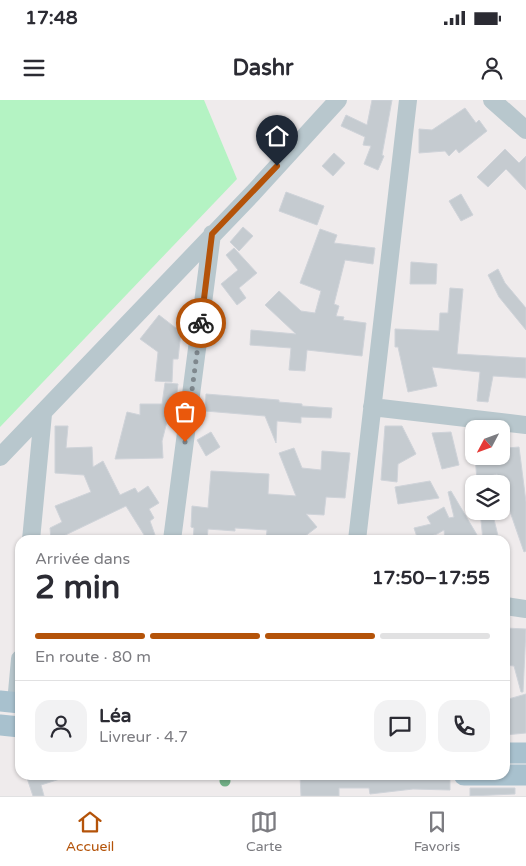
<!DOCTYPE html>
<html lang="fr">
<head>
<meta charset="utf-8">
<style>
  :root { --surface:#fff; --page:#f2f2f3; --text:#2b2b33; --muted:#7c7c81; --line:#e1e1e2; --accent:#b45309 }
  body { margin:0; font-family:"Varela Round",sans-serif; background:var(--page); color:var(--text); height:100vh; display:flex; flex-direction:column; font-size:19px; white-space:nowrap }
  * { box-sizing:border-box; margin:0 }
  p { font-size:16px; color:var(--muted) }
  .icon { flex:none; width:28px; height:28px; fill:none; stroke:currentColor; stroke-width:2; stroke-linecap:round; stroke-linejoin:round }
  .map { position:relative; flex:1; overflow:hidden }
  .panel { position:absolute; left:15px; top:435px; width:495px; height:245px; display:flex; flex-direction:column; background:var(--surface); border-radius:15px; box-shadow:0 1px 4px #0004 }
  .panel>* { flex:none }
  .needle { width:32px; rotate:229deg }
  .tools { position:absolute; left:465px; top:320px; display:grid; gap:10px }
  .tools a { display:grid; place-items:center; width:45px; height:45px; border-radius:10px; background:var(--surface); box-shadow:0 1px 4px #0004; font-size:25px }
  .pin { position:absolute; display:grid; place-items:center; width:42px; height:42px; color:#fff; margin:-51px -21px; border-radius:50% 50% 50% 0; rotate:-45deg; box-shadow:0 0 5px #0007 }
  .pin .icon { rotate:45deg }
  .courier { position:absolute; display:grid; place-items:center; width:50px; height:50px; margin:-25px; border:4px solid #b45309; border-radius:50%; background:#fff; color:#222; box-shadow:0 1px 6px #0007 }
  .summary em { font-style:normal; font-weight:700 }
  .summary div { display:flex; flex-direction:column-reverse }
  .summary { display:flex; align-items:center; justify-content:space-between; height:85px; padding:0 20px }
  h1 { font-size:32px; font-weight:700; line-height:38px }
  .bar { display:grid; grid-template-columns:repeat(4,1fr); gap:8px 5px; align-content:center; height:60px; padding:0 20px }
  .bar i { height:6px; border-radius:4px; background:var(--line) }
  .bar .current { background:var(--accent) }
  .bar p { grid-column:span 4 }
  .line { display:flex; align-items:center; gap:12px; padding:0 20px; border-top:1px solid var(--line) }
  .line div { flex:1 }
  .round { display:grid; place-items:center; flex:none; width:52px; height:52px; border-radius:15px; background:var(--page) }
  .status { display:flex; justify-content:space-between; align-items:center; height:35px; padding:0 25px; background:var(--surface); direction:ltr }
  .status svg { height:14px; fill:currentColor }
  header { display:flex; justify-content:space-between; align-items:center; height:65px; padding:0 20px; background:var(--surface); font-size:22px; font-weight:700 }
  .menu { display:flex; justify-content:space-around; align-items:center; height:70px; border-top:1px solid var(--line); background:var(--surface); font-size:14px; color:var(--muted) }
  .menu a { display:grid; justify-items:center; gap:2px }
  .menu .current { color:var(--accent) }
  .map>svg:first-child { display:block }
  .green { fill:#b4f3c3 }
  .building { fill:#c5cbd0; stroke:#cfd3d9 }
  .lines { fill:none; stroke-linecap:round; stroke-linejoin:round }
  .minor { stroke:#b8c7cd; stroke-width:18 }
  .major { stroke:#a8c1ce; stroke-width:21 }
  .tree { fill:#73b188 }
  .done { stroke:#7f888e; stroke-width:5; stroke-dasharray:0 9 }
  .route { stroke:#b45309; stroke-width:6 }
</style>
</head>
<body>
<div class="status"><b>17:48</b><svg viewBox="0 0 49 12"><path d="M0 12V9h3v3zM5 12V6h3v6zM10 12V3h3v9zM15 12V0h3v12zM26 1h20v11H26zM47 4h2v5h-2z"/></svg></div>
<header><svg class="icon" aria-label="menu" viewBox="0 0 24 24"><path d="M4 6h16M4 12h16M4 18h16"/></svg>Dashr<svg class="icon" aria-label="person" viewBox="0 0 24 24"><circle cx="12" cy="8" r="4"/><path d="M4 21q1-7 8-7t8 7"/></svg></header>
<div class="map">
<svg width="526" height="696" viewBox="0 0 526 696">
  <rect width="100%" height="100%" fill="#efebec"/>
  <path class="green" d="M0,0h204l33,79 -237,248z"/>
  <path class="building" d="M372,0h20l-10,55 2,1 -6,14 -14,-6 7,-18 -8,-1 2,-8 -24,-11 5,-11 21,10z
    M465,8l11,15 3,-3 8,11 -28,22 -3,-4 -7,7 -4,-5 -26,2v-24l13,1z
    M505,49l14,14 7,-7v34l-20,-21 -18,18 -11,-10z
    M334,53l11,10 -12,13 -11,-10z
    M286,92l38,14 -7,19 -38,-14z
    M461,94l12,21 -12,6 -12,-20z
    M243,127l10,9 -14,15 -9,-9z
    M320,129l17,6 -3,8 41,5 -2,16 -28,-4 -11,44 5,2 -3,10 8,1 -1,3 23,3 -4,33 -55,-6 -2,21 -16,-1 2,-22 -41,-3 1,-15 45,4 -31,-29 14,-14 22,20 14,2 6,-22 -21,-8z
    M234,148l23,25 -18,15 7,10 -9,7 -16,-21 17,-14 -12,-15z
    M411,162l26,2 -1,20h-26z
    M498,169l7,14 21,25v22l-27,-33 -11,-22z
    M450,188l13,1 -6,65 69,4v20l-33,-2 -5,26 -11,-1 3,-29 -48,-5 5,19 -29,6 -10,-45h-3v-18l44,2 1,-18h8z
    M159,215l22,17 -3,27h-5l-1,23 -17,-1 3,-29 -18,-13z
    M165,283l13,1 -4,30h-5l-7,27 1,17 -48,1 12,-47 13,3v-11h22z
    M206,294l73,6v2l23,2v2l30,2 -1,10 -30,-1v6l-24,-2 -1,22 -11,-27 -60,-5z
    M55,326h13l-2,22 26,-1 1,20 10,-6 17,34 15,-7 3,5 10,-7 11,17 -10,6 5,9 -4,3 5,14 -9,3 -20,-32 -71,34h-4l-1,-12 12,-6 -7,-16 36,-14 -7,-17 -29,-2z
    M385,326h17l14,28 -18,10 -1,18 -16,-2z
    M211,332l9,15 -14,9 -9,-16z
    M451,332l8,33 -17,4 -10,-36z
    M519,347l7,55v49l-2,1 -27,-78 -20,6 -2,-24h33l-1,-8z
    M294,348l8,20 19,2 1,-19 28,2 -5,45 -19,-1 -2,18 -18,-1 11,13 -17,13h-34l1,-10 -32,-2v3l-27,-2 -1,11h-14l1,-12 -3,-1 1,-21 16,2 3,-37 58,3 -1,20 28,2 -17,-43z
    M430,381l9,17 -41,6 -3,-17z
    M451,391l29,49h-35l-1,-10 -7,4 -19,6 -4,-12 17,-4 -4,-7 17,-10 5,11 5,-1 -6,-25z
    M480,411h12l7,29h-16z
    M505,528l21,1 -3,63h-2l-7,-26 -9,-1z
    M526,594v39l-21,2v-35z
    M26,675h37v3l-22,7 3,11h-11z
    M300,675h86v2l23,-2 29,2 12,1v12l-37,-1 -43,5 -1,-6h-30v8h-38z
    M470,688h45v6l-45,2z"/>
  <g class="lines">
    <path class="minor" d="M492,0l34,30
      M372,307l154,18
      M0,357l253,-264 85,-93
      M31,440l12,-126
      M172,440l40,-306
      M357,440l51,-440
      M505,506l21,3
      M16,603l4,-44"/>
    <path class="major" d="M0,601l20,2
      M0,625l20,2
      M505,653h21
      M464,675h62"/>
  </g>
  <circle class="tree" cx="225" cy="681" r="5.5"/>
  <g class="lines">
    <path class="done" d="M185,342l16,-119"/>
    <path class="route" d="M201,223l11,-89 65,-68"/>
  </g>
</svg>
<div class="tools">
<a><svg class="needle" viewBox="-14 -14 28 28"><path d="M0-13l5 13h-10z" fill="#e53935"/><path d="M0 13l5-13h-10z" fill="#7c7c81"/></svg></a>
<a><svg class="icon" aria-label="layers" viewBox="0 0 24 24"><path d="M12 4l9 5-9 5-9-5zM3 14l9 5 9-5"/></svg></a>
</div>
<div class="pin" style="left:185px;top:342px;background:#ea580c"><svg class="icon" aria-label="bag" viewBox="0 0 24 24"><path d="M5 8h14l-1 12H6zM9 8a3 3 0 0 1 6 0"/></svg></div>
<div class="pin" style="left:277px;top:66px;background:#1f2937"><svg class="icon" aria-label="home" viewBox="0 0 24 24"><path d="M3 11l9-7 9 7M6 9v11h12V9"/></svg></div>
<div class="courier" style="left:201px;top:223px"><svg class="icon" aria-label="bike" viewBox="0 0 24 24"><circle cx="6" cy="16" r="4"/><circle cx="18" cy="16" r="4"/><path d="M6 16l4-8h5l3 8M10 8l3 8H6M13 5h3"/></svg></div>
<section class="panel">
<div class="summary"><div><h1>2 min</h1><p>Arrivée dans</p></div><em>17:50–17:55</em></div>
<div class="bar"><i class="current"></i><i class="current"></i><i class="current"></i><i></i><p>En route · 80 m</p></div>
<div class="line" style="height:90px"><a class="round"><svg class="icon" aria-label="person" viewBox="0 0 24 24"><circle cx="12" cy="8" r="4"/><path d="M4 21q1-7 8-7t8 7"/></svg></a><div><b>Léa</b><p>Livreur · 4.7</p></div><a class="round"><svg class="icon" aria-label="chat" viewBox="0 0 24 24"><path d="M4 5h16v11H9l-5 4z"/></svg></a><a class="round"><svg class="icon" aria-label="phone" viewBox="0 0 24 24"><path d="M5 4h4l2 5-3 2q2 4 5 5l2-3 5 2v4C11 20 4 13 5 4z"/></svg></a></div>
</section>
</div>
<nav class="menu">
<a class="current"><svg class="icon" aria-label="home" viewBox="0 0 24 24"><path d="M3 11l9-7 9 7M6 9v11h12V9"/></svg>Accueil</a>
<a><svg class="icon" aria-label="map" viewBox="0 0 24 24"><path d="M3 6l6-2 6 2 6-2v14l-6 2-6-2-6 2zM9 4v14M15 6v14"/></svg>Carte</a>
<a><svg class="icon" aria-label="saved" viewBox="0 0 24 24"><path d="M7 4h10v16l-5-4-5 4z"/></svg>Favoris</a>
</nav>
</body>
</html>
